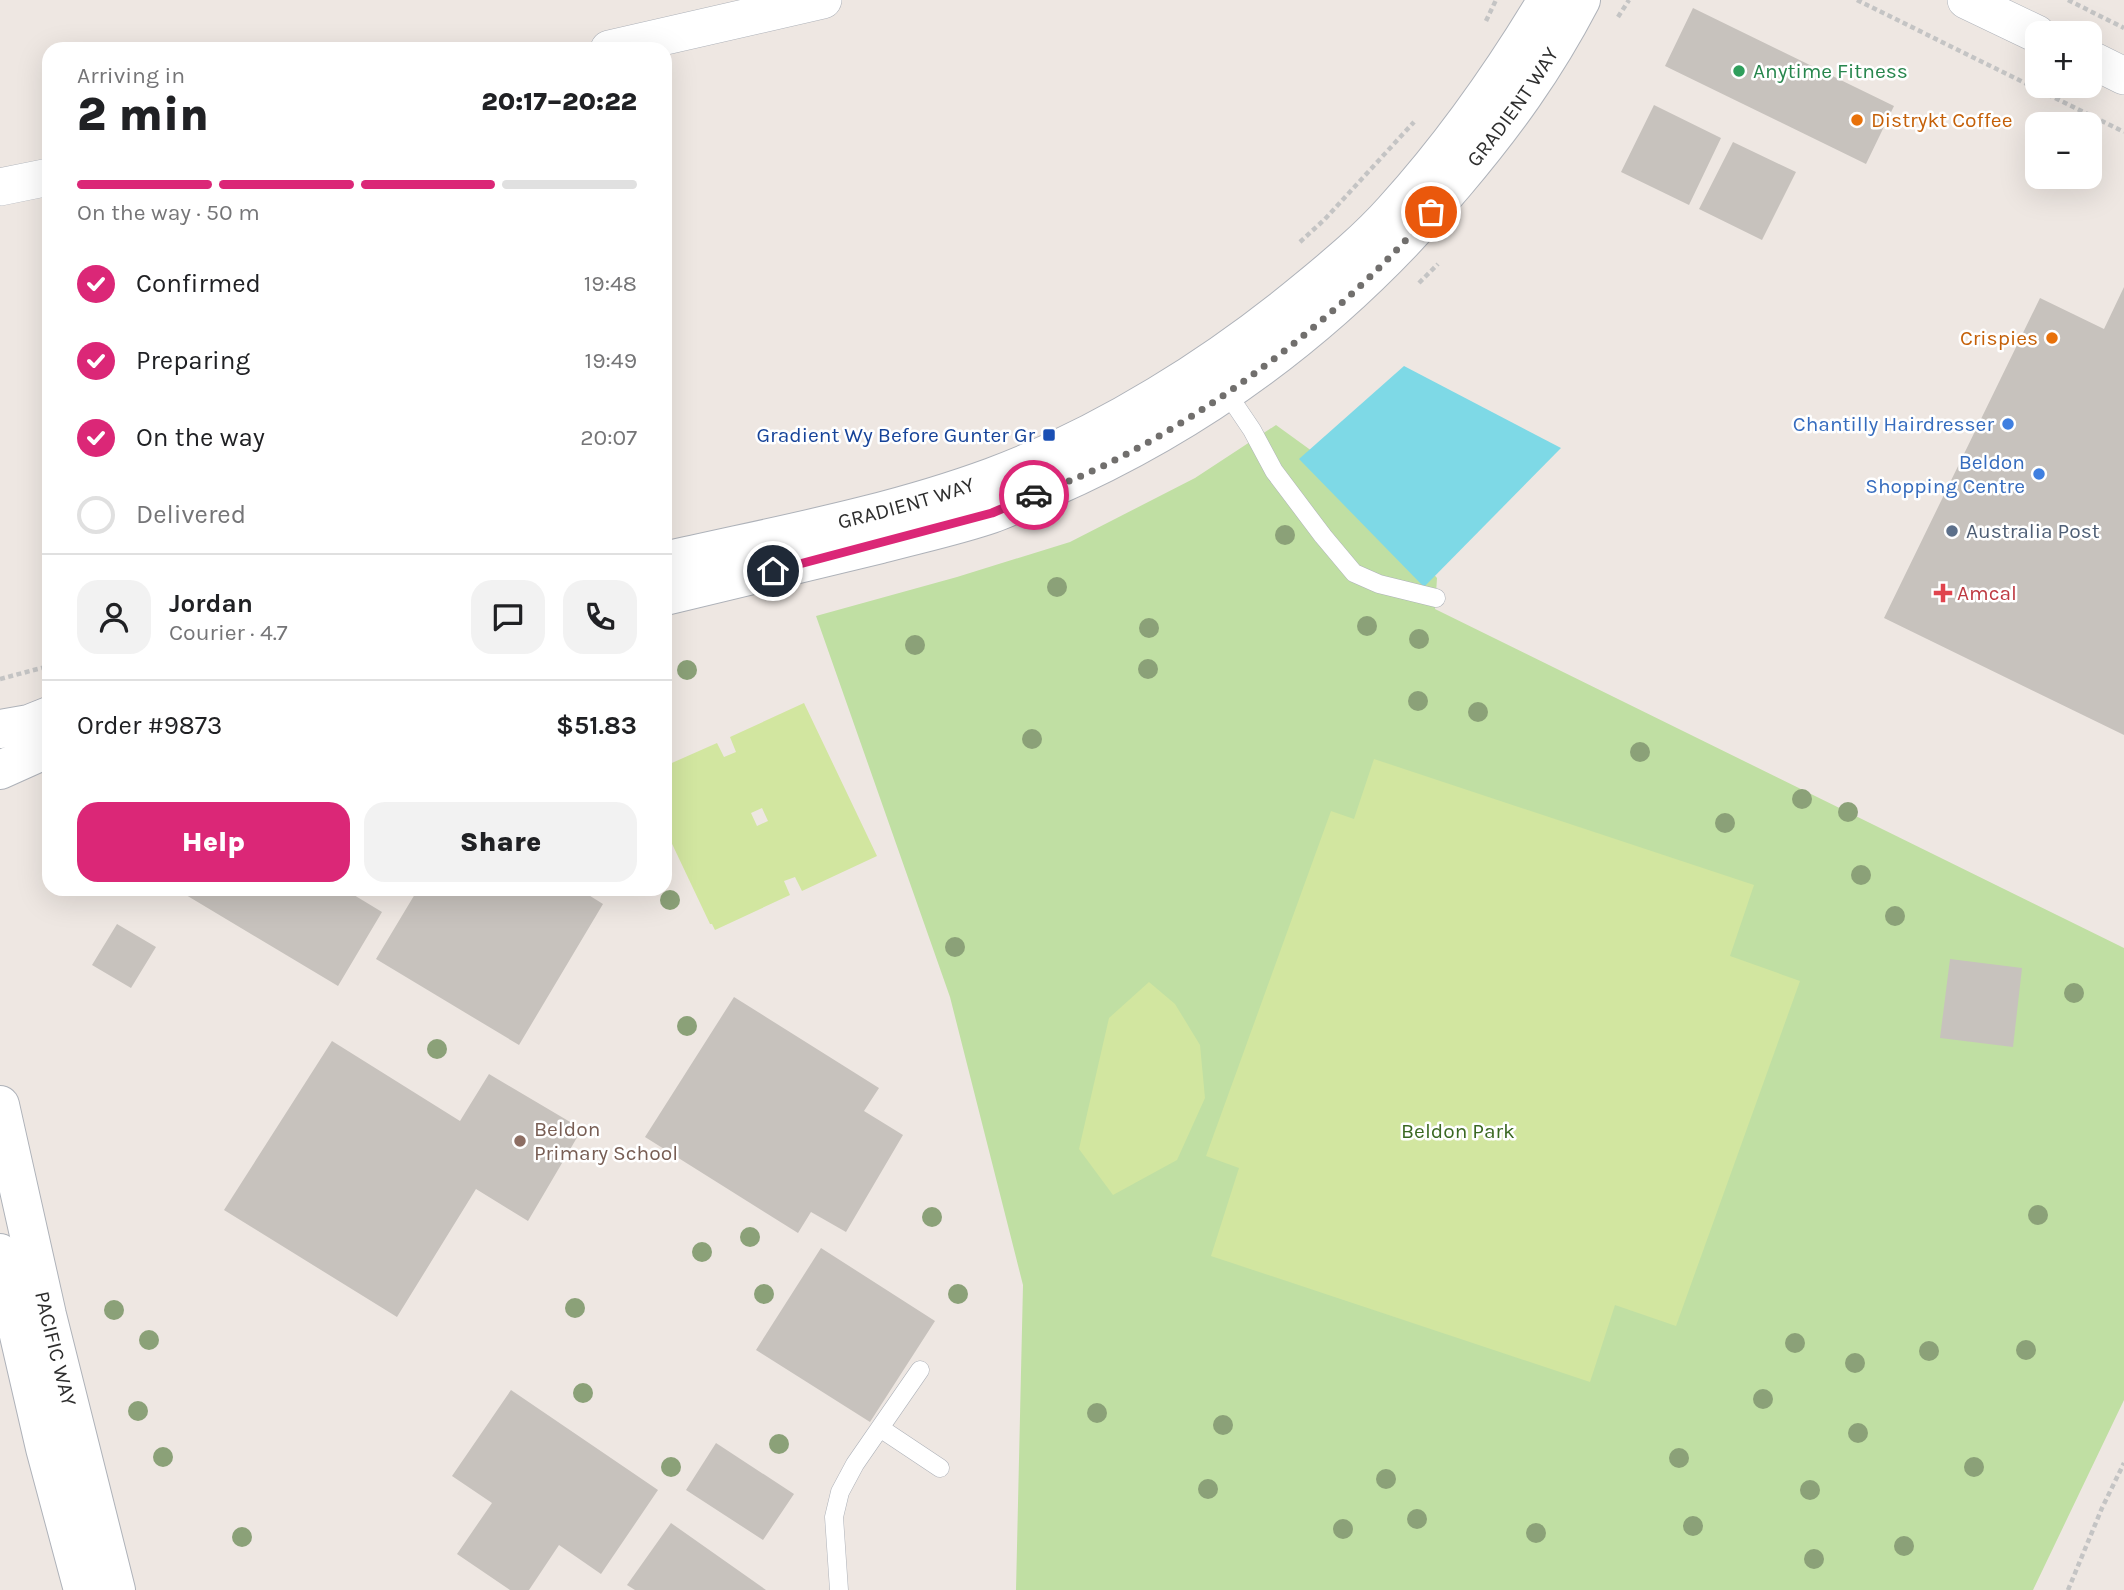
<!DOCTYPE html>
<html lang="en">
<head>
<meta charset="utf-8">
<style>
  :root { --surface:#fff; --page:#f2f2f2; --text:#202124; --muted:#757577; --line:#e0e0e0; --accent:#db2777 }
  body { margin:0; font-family:Karla,sans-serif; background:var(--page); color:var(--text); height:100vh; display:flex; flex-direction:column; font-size:26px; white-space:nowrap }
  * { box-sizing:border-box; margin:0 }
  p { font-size:23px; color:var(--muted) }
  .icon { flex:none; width:38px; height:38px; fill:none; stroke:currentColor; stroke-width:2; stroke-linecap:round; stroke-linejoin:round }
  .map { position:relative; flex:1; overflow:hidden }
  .details { position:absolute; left:42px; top:42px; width:630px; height:854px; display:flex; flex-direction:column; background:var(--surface); border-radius:21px; box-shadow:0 7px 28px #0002 }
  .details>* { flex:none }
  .buttons { position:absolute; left:2025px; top:21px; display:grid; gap:14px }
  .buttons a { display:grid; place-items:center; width:77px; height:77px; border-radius:14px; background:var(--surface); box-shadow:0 7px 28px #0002; font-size:35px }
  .pin { position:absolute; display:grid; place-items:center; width:60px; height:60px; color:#fff; margin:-30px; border:4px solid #fff; border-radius:50%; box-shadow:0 2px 7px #0007 }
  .courier { position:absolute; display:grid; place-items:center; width:70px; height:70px; margin:-35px; border:5px solid #db2777; border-radius:50%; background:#fff; color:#222; box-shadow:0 2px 9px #0007 }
  .summary em { font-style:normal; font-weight:800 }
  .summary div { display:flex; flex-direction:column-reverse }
  .summary { display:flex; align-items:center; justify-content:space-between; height:119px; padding:0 35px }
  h1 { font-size:46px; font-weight:800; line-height:52px }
  .bar { display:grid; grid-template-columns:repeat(4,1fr); gap:10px 7px; align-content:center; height:84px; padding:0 35px }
  .bar i { height:9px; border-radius:5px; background:var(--line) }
  .bar .active { background:var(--accent) }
  .bar p { grid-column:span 4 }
  .line { display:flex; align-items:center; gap:18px; padding:0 35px; border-top:2px solid var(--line) }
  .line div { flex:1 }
  .round { display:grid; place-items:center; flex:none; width:74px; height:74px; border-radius:21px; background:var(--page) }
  ol { padding:0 35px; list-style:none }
  li { display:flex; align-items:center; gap:21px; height:77px }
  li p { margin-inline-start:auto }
  li .icon { padding:7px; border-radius:50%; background:var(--accent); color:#fff; stroke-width:4 }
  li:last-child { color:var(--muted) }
  li i { width:38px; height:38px; border:4px solid var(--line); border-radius:50% }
  .button { display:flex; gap:14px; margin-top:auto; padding:14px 35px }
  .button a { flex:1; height:80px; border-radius:21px; background:var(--accent); color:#fff; font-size:28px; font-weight:800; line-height:80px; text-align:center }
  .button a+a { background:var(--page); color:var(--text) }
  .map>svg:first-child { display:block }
  .green { fill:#c0dfa3 }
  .pitch { fill:#d2e6a0; fill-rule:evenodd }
  .water { fill:#7ed9e6 }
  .building { fill:#c7c2bd }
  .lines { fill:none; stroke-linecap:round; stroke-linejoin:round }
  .lane-casing { stroke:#aeb2b9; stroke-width:19 }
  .street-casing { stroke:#aeb2b9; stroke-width:38 }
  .secondary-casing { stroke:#aeb2b9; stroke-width:40 }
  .path { stroke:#c4c4c4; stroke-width:4.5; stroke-dasharray:5 3.5; stroke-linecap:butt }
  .lane { stroke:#fff; stroke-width:18 }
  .street { stroke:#fff; stroke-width:37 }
  .secondary { stroke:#fff; stroke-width:38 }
  .tree { fill:#8ba178 }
  .done { stroke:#716f6d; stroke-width:7; stroke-dasharray:0 12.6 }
  .route { stroke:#db2777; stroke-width:9 }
  .leisure-dot { fill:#2e9e5b; stroke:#fff; stroke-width:2.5 }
  .food-dot { fill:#e8710a; stroke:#fff; stroke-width:2.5 }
  .shop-dot { fill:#3f7fe0; stroke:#fff; stroke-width:2.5 }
  .transit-dot { fill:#1a4fb4; stroke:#fff; stroke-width:2.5 }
  .service-dot { fill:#5c6f8a; stroke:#fff; stroke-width:2.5 }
  .health-dot { fill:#e0444e; stroke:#fff; stroke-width:2.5 }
  .education-dot { fill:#8d6e63; stroke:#fff; stroke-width:2.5 }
  .labels { text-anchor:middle; stroke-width:5; stroke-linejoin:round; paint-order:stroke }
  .leisure-label { font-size:21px; fill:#27864d; stroke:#fff; text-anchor:start }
  .street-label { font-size:21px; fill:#2e2e2e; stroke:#fff }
  .food-label { font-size:21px; fill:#c56008; stroke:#fff; text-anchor:start }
  .shop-label { font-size:21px; fill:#366cbe; stroke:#fff; text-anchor:end }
  .transit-label { font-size:21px; fill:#164399; stroke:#fff; text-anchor:end }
  .service-label { font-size:21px; fill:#4e5e75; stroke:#fff; text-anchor:start }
  .health-label { font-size:21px; fill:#be3a42; stroke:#fff; text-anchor:start }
  .education-label { font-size:21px; fill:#785e54; stroke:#fff; text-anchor:start }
  .park-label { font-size:21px; fill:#3a6821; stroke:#fff }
</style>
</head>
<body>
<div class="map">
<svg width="2124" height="1590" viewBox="0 0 2124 1590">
  <rect width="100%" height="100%" fill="#eee7e2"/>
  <path class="green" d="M1276,425l69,50 92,103 -2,31 689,339v452l-91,190h-1017l7,-305 -73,-288 -134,-381 141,-39 113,-35 125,-64z"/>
  <path class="pitch" d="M804,703l73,153 -75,35 -7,-14 -11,4 6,14 -75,35 -3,-6h-2l-45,-95v-63l52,-23 7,14 12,-5 -6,-15zM762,808l6,13 -11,5 -6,-13z
    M1374,759l380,126 -24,71 70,25 -124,345 -61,-21 -25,77 -379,-126 28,-88 -33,-12 125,-345 23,8z
    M1149,982l26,22 25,41 5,53 -28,62 -64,35 -34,-46 30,-131z"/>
  <path class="water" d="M1404,366l157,82 -137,139 -125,-128z"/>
  <path class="building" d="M1693,8l201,98 -28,58 -201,-98z
    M1654,105l67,33 -32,67 -68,-33z
    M1733,142l63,30 -34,68 -63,-31z
    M2124,287v448l-240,-117 156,-320 64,31z
    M176,889h168l38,23 -44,74z
    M418,889h161l24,15 -84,141 -143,-86z
    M117,924l39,23 -25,41 -39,-23z
    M1950,959l72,9 -9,79 -73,-9z
    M734,997l145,91 -15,23 39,24 -57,97 -35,-20 -13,21 -153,-96z
    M332,1041l128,80 29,-47 93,55 -54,92 -52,-32 -79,128 -173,-107z
    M821,1248l114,73 -65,101 -114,-72z
    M511,1390l147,100 -57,84 -42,-29 -30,45h-19l-53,-36 35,-51 -40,-27z
    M716,1443l78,51 -31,46 -77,-50z
    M671,1523l95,67h-131l-8,-5z"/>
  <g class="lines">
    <defs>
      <path id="lane" d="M1227,393l25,37 22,41 49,65 31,37 25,11 57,14
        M880,1428l60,40
        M839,1590l-5,-73 6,-25 15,-28 65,-94"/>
      <path id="street" d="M1966,0l71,34
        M609,49l214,-49
        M2090,59l34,17
        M0,187l49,-10"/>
      <g id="secondary">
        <path id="s1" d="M665,561c109,-25 221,-45 327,-84 113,-42 224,-112 317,-189 29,-24 59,-49 84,-77 59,-65 109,-136 154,-211"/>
        <path id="s2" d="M665,596c72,-17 144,-34 216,-52 37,-10 75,-18 110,-30 20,-7 39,-17 58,-25 161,-70 294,-172 406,-306 50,-59 90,-114 126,-183"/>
        <path d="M0,729l29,-5 20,-8"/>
        <path d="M0,770l49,-22"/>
        <path id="s3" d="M0,1105l47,210 69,275"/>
        <path d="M0,1253l45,195 38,142"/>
      </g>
    </defs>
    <use href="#lane" class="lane-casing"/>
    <use href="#street" class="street-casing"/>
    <use href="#secondary" class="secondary-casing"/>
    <path class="path" d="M1857,0l267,132
      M2068,0l56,28
      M1618,17l11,-17
      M1486,21l10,-21
      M1300,242l25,-23 89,-97
      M1419,283l19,-19
      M0,679l49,-13
      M2068,1590l34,-82 22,-45"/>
    <use href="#lane" class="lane"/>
    <use href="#street" class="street"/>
    <use href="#secondary" class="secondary"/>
  </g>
  <g class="tree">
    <circle cx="1285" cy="535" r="10"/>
    <circle cx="1057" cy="587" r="10"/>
    <circle cx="1367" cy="626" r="10"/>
    <circle cx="1149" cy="628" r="10"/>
    <circle cx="1419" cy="639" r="10"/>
    <circle cx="915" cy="645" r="10"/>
    <circle cx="1148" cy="669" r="10"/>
    <circle cx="687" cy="670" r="10"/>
    <circle cx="1418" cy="701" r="10"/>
    <circle cx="1478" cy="712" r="10"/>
    <circle cx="1032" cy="739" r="10"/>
    <circle cx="1640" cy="752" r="10"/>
    <circle cx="1802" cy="799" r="10"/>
    <circle cx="1848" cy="812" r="10"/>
    <circle cx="1725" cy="823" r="10"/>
    <circle cx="1861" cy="875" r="10"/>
    <circle cx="670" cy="900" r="10"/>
    <circle cx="1895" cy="916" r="10"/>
    <circle cx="955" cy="947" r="10"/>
    <circle cx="2074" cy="993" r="10"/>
    <circle cx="687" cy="1026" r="10"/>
    <circle cx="437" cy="1049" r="10"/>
    <circle cx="2038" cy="1215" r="10"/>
    <circle cx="932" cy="1217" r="10"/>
    <circle cx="750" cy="1237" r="10"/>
    <circle cx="702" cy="1252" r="10"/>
    <circle cx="764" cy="1294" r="10"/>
    <circle cx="958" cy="1294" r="10"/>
    <circle cx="575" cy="1308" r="10"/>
    <circle cx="114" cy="1310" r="10"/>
    <circle cx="149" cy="1340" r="10"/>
    <circle cx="1795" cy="1343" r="10"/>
    <circle cx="2026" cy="1350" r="10"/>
    <circle cx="1929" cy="1351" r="10"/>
    <circle cx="1855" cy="1363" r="10"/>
    <circle cx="583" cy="1393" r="10"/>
    <circle cx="1763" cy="1399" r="10"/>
    <circle cx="138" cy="1411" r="10"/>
    <circle cx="1097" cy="1413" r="10"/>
    <circle cx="1223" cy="1425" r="10"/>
    <circle cx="1858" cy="1433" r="10"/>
    <circle cx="779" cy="1444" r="10"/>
    <circle cx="163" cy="1457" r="10"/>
    <circle cx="1679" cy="1458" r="10"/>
    <circle cx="671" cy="1467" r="10"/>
    <circle cx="1974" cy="1467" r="10"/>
    <circle cx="1386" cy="1479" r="10"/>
    <circle cx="1208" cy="1489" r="10"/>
    <circle cx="1810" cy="1490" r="10"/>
    <circle cx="1417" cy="1519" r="10"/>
    <circle cx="1693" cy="1526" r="10"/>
    <circle cx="1343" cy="1529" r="10"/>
    <circle cx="1536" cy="1533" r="10"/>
    <circle cx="242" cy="1537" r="10"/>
    <circle cx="1904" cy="1546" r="10"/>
    <circle cx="1814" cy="1559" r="10"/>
  </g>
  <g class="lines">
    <path class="done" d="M1034,495c23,-9 46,-18 69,-29 117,-57 244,-155 328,-254"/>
    <path class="route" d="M773,571l219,-58 42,-18"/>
  </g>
  <circle class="leisure-dot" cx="1739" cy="71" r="7"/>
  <g class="food-dot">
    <circle cx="1857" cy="120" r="7"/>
    <circle cx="2052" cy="338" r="7"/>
  </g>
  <g class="shop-dot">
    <circle cx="2008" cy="424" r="7"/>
    <circle cx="2039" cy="474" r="7"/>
  </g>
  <rect class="transit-dot" x="1042" y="428" width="14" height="14" rx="3.5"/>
  <circle class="service-dot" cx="1952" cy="531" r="7"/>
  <path class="health-dot" d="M1939.5 582.5h7v7h7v7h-7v7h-7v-7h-7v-7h7z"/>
  <circle class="education-dot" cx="520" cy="1141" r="7"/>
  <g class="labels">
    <g class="leisure-label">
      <text x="1753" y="78">Anytime Fitness</text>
    </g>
    <g class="street-label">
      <text dy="7" stroke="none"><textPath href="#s2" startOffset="1008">GRADIENT WAY</textPath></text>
      <text dy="7" stroke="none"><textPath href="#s1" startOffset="248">GRADIENT WAY</textPath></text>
      <text dy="7" stroke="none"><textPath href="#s3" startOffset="250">PACIFIC WAY</textPath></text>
    </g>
    <g class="food-label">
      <text x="1871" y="127">Distrykt Coffee</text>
      <text x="2038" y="345" text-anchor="end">Crispies</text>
    </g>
    <g class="shop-label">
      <text x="1994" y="431">Chantilly Hairdresser</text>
      <text x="2025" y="469">Beldon<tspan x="2025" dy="24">Shopping Centre</tspan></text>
    </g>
    <g class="transit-label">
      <text x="1035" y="442">Gradient Wy Before Gunter Gr</text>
    </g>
    <g class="service-label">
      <text x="1966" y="538">Australia Post</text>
    </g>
    <g class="health-label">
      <text x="1957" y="600">Amcal</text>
    </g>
    <g class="education-label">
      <text x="534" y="1136">Beldon<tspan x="534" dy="24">Primary School</tspan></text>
    </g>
    <g class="park-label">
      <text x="1458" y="1138">Beldon Park</text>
    </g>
  </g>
</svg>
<div class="buttons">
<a>+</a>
<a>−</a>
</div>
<div class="pin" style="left:1431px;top:212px;background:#ea580c"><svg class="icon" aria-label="bag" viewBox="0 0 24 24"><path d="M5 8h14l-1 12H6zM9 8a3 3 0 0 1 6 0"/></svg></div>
<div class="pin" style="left:773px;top:571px;background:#1f2937"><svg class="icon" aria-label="home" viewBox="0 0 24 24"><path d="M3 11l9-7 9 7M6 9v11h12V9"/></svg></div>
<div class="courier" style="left:1034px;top:495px"><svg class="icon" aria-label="car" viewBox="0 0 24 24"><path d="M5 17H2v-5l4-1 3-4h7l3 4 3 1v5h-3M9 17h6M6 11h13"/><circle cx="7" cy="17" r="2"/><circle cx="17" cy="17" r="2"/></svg></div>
<section class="details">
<div class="summary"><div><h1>2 min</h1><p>Arriving in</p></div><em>20:17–20:22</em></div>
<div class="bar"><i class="active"></i><i class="active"></i><i class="active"></i><i></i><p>On the way · 50 m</p></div>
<ol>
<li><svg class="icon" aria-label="check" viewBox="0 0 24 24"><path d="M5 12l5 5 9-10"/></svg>Confirmed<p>19:48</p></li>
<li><svg class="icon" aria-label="check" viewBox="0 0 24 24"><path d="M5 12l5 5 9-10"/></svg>Preparing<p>19:49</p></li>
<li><svg class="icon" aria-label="check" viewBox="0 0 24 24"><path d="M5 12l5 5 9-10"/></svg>On the way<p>20:07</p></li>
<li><i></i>Delivered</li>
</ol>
<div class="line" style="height:126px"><a class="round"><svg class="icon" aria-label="person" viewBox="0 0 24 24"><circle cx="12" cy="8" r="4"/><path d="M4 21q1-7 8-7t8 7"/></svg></a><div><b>Jordan</b><p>Courier · 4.7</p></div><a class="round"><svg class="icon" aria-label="chat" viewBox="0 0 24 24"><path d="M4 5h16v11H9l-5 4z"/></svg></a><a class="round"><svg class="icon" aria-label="phone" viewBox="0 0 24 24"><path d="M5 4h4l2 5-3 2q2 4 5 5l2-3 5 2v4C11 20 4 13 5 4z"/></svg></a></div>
<div class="line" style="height:91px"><div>Order #9873</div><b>$51.83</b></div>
<div class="button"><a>Help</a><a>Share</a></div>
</section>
</div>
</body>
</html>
